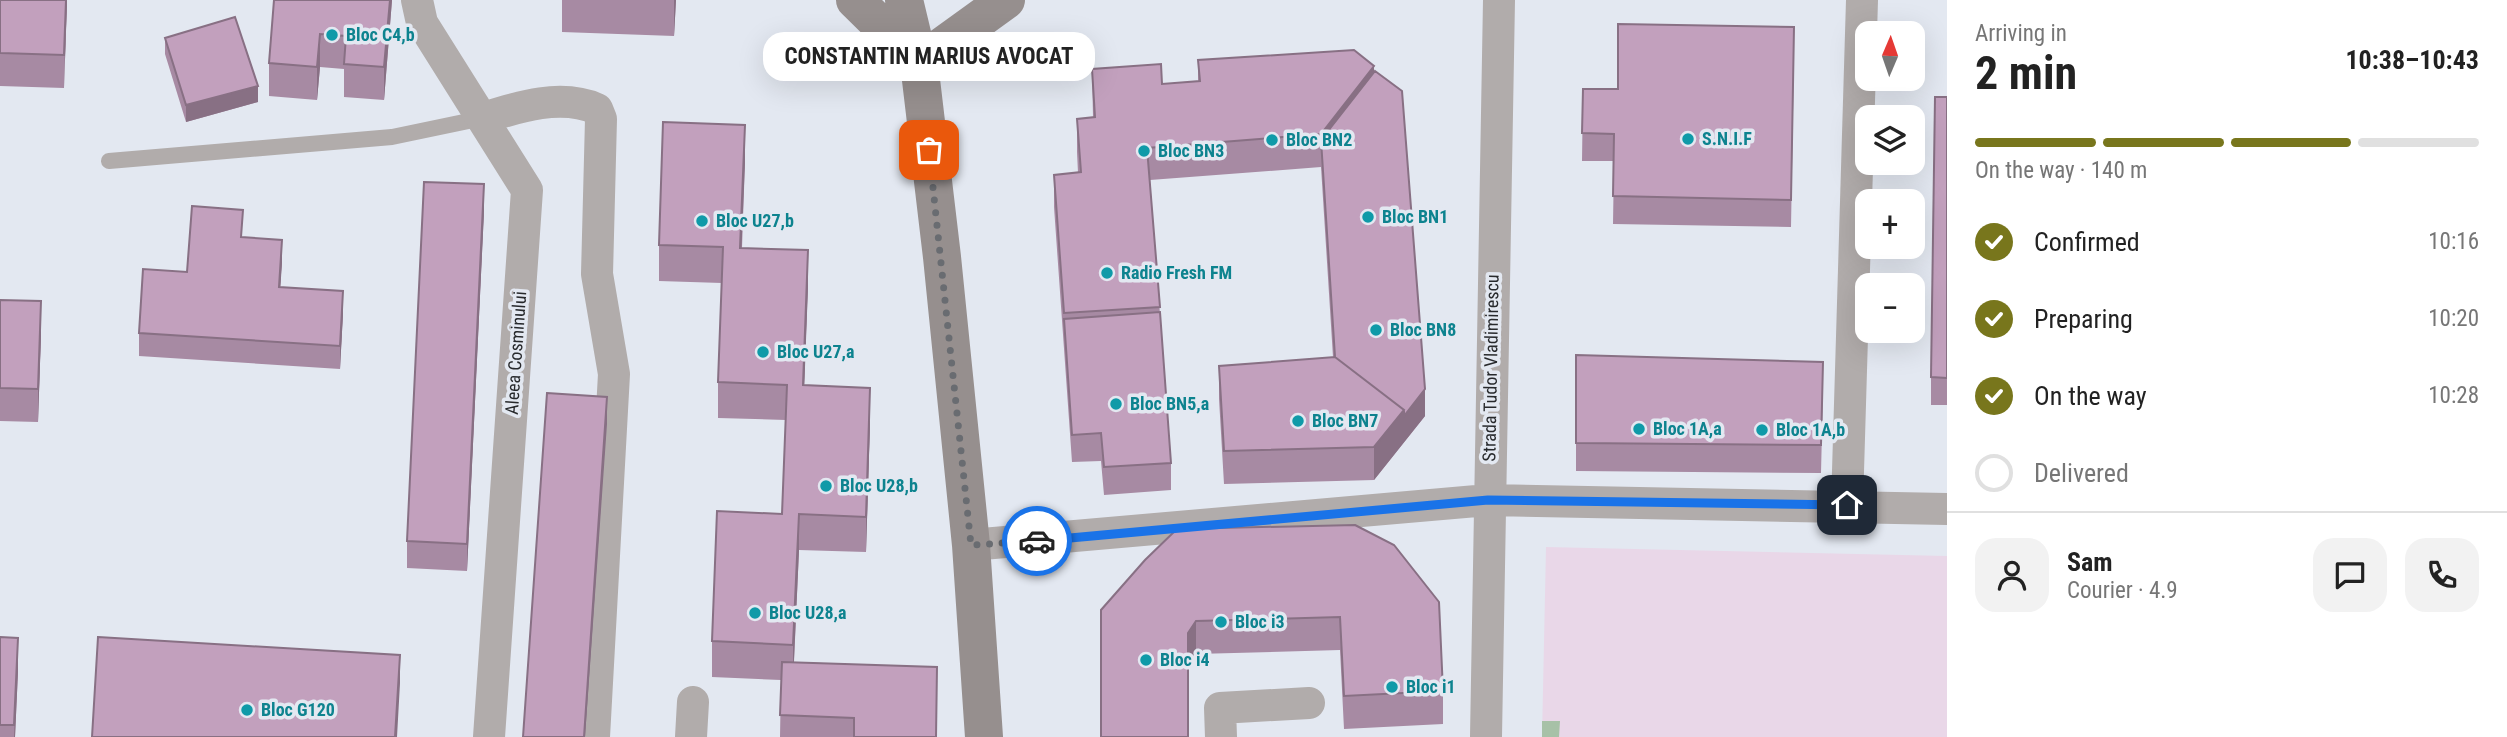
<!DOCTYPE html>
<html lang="en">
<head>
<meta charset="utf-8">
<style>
  :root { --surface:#fff; --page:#f2f2f2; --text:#222; --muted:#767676; --line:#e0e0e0; --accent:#78761c }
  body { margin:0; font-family:"Roboto Condensed",sans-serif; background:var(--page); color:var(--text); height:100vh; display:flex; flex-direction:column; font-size:26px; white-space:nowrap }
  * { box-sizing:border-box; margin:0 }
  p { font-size:23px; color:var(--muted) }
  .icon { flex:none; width:38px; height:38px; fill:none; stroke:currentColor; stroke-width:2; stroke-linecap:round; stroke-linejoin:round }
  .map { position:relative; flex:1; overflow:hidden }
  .drawer { display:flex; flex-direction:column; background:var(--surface); width:560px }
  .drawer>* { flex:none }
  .needle { width:46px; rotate:2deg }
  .buttons { position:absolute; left:1855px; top:21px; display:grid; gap:14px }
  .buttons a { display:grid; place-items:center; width:70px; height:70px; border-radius:14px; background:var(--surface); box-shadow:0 7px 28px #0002; font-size:35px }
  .pin { position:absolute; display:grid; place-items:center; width:60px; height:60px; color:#fff; margin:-30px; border-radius:14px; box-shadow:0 4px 10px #0006 }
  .courier { position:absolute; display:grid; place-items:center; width:70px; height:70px; margin:-35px; border:5px solid #1a73e8; border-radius:50%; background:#fff; color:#222; box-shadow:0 2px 9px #0007 }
  .bubble { position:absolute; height:49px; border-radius:21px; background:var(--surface); box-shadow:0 7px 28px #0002; font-size:23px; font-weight:700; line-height:49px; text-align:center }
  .overview em { font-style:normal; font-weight:700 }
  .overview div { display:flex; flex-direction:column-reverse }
  .overview { display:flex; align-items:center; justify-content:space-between; height:119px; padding:0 28px }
  h1 { font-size:46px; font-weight:700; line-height:52px }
  .bar { display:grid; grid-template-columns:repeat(4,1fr); gap:10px 7px; align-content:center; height:84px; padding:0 28px }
  .bar i { height:9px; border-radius:5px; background:var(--line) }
  .bar .current { background:var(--accent) }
  .bar p { grid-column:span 4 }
  .line { display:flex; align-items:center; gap:18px; padding:0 28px; border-top:2px solid var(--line) }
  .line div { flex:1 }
  .round { display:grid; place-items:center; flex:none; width:74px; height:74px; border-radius:21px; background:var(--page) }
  ol { padding:0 28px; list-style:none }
  li { display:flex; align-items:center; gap:21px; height:77px }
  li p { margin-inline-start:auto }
  li .icon { padding:7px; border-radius:50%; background:var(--accent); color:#fff; stroke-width:4 }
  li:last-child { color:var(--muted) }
  li i { width:38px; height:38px; border:4px solid var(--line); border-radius:50% }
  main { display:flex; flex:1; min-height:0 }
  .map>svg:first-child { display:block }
  .education { fill:#e9d7e8 }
  .green { fill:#a7c1a7 }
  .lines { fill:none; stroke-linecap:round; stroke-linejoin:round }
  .lane { stroke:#b1acab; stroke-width:16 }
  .street { stroke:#b1acab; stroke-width:32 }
  .secondary { stroke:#968f8e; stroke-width:38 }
  .wall { fill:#a78aa3 }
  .shaded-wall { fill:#887084 }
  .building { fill:#c2a0bd; stroke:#887084; stroke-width:2 }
  .done { stroke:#696c71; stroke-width:7; stroke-dasharray:0 12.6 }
  .route { stroke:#1a73e8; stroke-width:9 }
  .culture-dot { fill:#0f9aa8; stroke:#e3e8f1; stroke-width:2.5 }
  .labels { text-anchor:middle; stroke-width:7; stroke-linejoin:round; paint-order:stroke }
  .culture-label { font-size:18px; font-weight:bold; fill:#0d838f; stroke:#e3e8f1; text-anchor:start }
  .street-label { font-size:18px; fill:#27292c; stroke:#e3e8f1 }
</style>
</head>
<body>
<main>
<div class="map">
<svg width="1947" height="737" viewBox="0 0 1947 737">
  <rect width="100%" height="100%" fill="#e3e8f1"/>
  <path class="education" d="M1546,547l401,9v181h-405z"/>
  <path class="green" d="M1542,721h18l-1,16h-17z"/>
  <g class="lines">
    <path class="lane" d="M109,161l283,-24 91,-19"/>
    <path class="street" d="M417,0l5,23 105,167 -38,547
      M483,118c35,-11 78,-25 114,-9l4,10 -4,155 17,100 -20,363
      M1847,505l15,-505
      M971,545l517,-45 459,9
      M691,737l2,-35
      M1221,737l-1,-29 89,-5
      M1486,737l13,-737"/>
    <path class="secondary" d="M855,0l64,63
      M904,0l15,63 23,194 29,288 13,192
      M919,63l87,-63"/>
  </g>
  <path class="wall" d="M0,0h67l-3,88 -64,-2z
    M274,0h118l-8,100 -40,-3v-28l-24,-2 -3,33 -48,-4v-33z
    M562,0h114l-2,36 -112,-4z
    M165,38l93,64 -72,20 -21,-68z
    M1794,55l-3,172 -178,-3 1,-63h-32l1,-72h35z
    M1198,60l176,11 51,345 -51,64 -150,4 -5,-85v-33l114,-9 -12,-190 -171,13 21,283v27l-67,5 -3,-34 -29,1 -18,-255v-32l24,-2 -1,-21v-33l16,-2 -1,-48 70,15 36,-3z
    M1947,97v308h-16v-28z
    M745,161l-3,87 66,38 -4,99 66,38 -4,129 -67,-2 -5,112 143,5v70h-157l1,-57 -69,-3v-36l70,-127 4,-94 -68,-2v-36l4,-99 -63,-2v-36z
    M484,211l-17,360 -60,-3v-27z
    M242,237l40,25 -2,25 63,26 -3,56 -201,-13v-23l48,-61z
    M0,300l41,34 -3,88 -38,-1z
    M1576,355l247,35 -2,83 -245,-2z
    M1355,525l88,166v33l-99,5 -4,-79 -144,4 -19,-125z
    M0,637l18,34 -3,66h-15z"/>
  <path class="shaded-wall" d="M66,0h1v3l-3,85z
    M390,0h2l-8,100v-33z
    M674,0h2l-2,36z
    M320,34v33l-3,33v-33z
    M1374,66v33l-51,66 -2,-31z
    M258,86v16l-72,20v-17z
    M745,125v36l-5,122v-35z
    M484,184v27l-17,360v-27z
    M282,240v22l-3,47v-22z
    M808,250v36l-5,135v-36z
    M343,291v22l-3,56v-23z
    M41,301v33l-3,88v-33z
    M870,388v35l-4,129v-35z
    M1425,389v27l-51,64v-33l30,-37z
    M607,397v27l-22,313h-1z
    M799,514v36l-6,130v-35z
    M1196,621v33l-8,12v-33z
    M18,638v33l-3,66h-1z
    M400,655v28l-3,54h-2z"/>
  <path class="building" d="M0,0h66l-2,55 -64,-2z
    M274,0h116l-6,67 -40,-3 2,-28 -26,-2 -3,33 -48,-4z
    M235,17l23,69 -72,19 -21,-67z
    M1618,24l176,3 -3,173 -178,-4 1,-62 -32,-1 1,-44h35z
    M1354,50l20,16 -53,68 -174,14 13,159 -96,6 -10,-138 27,-3 -4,-53 18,-2 -3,-48 69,-5 1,20 38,-3 -2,-21z
    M1375,71l27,20 23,298 -21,27v-6l-69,-53 -14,-217z
    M1935,97h12v281l-16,-1z
    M663,122l82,3 -5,123 68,2 -5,135 67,3 -4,129 -67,-3 -6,131 -81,-4 5,-130 65,3 5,-129 -69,-3 5,-135 -64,-2z
    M424,182l60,2 -17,360 -60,-3z
    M192,206l51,4 -2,27 41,3 -3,47 64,4 -3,55 -201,-13 4,-64 44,3z
    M0,300l41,1 -3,88 -38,-1z
    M1160,312l11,151 -67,4 -3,-34 -29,2 -8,-116z
    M1576,355l247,7 -2,83 -245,-2z
    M1335,357l69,53 -30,37 -150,4 -5,-85z
    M547,393l60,4 -23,340h-61z
    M1355,525l39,20 45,57 4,89 -99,5 -4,-79 -144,4 -8,12v104h-87v-127l44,-50 32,-31z
    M0,637l18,1 -4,87h-14z
    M98,637l302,18 -5,82h-303z
    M782,662l155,5 -1,70h-82v-19l-74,-3z"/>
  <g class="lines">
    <path class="done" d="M929,150l42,395 66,-4"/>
    <path class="route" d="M1037,541l451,-41 359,5"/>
  </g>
  <g class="culture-dot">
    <circle cx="332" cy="35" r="7"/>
    <circle cx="1688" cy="139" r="7"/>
    <circle cx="1272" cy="140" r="7"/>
    <circle cx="1144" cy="151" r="7"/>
    <circle cx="1368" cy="217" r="7"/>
    <circle cx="702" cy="221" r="7"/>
    <circle cx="1107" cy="273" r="7"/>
    <circle cx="1376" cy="330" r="7"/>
    <circle cx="763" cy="352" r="7"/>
    <circle cx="1116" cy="404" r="7"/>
    <circle cx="1298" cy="421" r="7"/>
    <circle cx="1639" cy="429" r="7"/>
    <circle cx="1762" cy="430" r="7"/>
    <circle cx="826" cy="486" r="7"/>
    <circle cx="755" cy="613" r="7"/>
    <circle cx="1221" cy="622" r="7"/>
    <circle cx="1146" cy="660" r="7"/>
    <circle cx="1392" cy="687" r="7"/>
    <circle cx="247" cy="710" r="7"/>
  </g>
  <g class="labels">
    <g class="culture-label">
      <text x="346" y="41">Bloc C4,b</text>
      <text x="1702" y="145">S.N.I.F</text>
      <text x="1286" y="146">Bloc BN2</text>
      <text x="1158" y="157">Bloc BN3</text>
      <text x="1382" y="223">Bloc BN1</text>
      <text x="716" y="227">Bloc U27,b</text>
      <text x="1121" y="279">Radio Fresh FM</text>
      <text x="1390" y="336">Bloc BN8</text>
      <text x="777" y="358">Bloc U27,a</text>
      <text x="1130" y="410">Bloc BN5,a</text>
      <text x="1312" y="427">Bloc BN7</text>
      <text x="1653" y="435">Bloc 1A,a</text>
      <text x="1776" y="436">Bloc 1A,b</text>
      <text x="840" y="492">Bloc U28,b</text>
      <text x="769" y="619">Bloc U28,a</text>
      <text x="1235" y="628">Bloc i3</text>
      <text x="1160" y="666">Bloc i4</text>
      <text x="1406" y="693">Bloc i1</text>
      <text x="261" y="716">Bloc G120</text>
    </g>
    <g class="street-label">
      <text transform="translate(516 353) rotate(-86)" y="6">Aleea Cosminului</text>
      <text transform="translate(1491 368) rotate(-89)" y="6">Strada Tudor Vladimirescu</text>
    </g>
  </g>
</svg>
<div class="buttons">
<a><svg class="needle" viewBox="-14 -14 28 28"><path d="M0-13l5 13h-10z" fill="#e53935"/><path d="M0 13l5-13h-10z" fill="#767676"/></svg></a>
<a><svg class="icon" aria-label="layers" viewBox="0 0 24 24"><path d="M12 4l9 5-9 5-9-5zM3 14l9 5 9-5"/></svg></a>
<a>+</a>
<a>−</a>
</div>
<div class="pin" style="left:929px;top:150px;background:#ea580c"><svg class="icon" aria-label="bag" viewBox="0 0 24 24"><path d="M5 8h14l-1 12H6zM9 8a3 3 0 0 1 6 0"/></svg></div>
<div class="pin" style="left:1847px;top:505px;background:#1f2937"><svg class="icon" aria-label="home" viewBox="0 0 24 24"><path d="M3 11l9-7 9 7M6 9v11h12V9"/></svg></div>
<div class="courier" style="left:1037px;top:541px"><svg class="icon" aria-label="car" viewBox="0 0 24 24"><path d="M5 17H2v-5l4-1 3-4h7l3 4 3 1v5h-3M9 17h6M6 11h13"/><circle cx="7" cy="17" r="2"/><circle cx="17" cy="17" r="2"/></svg></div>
<div class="bubble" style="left:763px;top:32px;width:332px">CONSTANTIN MARIUS AVOCAT</div>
</div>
<section class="drawer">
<div class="overview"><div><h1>2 min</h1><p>Arriving in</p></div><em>10:38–10:43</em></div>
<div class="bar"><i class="current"></i><i class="current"></i><i class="current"></i><i></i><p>On the way · 140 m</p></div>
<ol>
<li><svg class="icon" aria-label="check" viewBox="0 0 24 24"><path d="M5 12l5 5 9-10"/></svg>Confirmed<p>10:16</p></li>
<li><svg class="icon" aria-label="check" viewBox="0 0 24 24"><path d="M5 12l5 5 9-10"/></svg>Preparing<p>10:20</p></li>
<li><svg class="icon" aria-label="check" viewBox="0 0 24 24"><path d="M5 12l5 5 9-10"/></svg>On the way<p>10:28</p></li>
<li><i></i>Delivered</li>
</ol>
<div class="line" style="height:126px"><a class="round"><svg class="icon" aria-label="person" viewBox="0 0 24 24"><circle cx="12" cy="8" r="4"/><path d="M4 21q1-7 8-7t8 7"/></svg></a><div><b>Sam</b><p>Courier · 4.9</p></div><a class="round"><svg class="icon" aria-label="chat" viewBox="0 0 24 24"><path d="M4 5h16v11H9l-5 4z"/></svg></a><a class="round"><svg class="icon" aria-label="phone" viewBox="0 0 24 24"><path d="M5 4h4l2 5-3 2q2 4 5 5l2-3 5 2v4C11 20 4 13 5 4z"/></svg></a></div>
</section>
</main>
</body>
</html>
